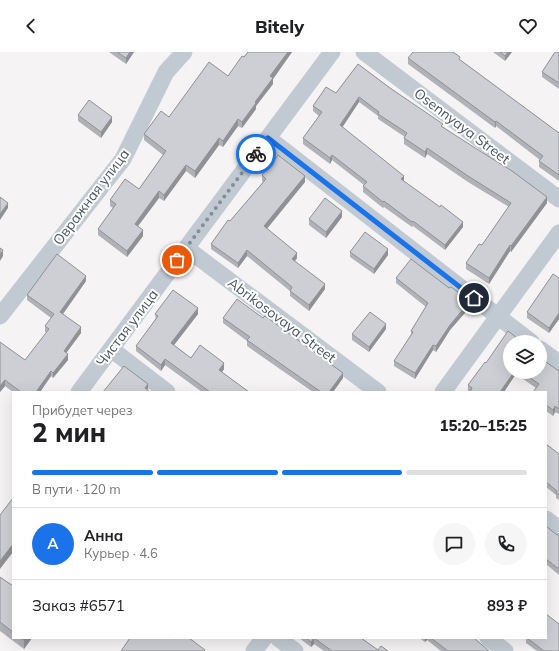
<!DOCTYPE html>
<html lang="ru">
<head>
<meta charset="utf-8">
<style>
  :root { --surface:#fff; --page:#f6f6f6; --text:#202124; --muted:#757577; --line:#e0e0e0; --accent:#1a73e8 }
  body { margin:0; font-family:Mulish,sans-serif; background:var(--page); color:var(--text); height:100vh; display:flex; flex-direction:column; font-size:15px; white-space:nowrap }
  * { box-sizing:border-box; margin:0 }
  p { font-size:13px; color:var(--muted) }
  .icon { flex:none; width:22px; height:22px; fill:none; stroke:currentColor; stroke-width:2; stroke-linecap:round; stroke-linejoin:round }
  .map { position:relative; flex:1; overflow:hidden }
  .panel { position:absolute; left:12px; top:339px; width:535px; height:248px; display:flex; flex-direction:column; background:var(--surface); border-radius:0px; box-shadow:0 4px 16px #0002 }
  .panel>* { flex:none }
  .controls { position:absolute; left:503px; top:283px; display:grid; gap:8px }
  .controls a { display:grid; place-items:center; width:44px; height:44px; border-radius:50%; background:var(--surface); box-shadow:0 4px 16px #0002; font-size:20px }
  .pin { position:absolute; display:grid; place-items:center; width:34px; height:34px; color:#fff; margin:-17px; border:2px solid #fff; border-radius:50%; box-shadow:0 1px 4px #0007 }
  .courier { position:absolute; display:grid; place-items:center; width:40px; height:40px; margin:-20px; border:3px solid #1a73e8; border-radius:50%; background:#fff; color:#222; box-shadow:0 1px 5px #0007 }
  .overview em { font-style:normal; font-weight:800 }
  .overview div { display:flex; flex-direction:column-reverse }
  .overview { display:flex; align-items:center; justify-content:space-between; height:68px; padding:0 20px }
  h1 { font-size:26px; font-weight:800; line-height:30px }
  .bar { display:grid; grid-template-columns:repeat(4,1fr); gap:6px 4px; align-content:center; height:48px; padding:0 20px }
  .bar i { height:5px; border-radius:3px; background:var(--line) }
  .bar .selected { background:var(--accent) }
  .bar p { grid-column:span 4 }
  .line { display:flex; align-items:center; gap:10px; padding:0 20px; border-top:1px solid var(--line) }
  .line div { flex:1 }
  .round { display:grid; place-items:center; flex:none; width:42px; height:42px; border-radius:21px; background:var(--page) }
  header { display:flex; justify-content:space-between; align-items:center; height:52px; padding:0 20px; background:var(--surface); font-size:18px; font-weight:800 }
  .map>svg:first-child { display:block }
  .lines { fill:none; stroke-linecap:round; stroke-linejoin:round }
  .minor { stroke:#c1cad2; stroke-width:17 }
  .wall { fill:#b0b2b7 }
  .shaded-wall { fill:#909195 }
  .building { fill:#cdcfd5; stroke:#909195 }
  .done { stroke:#868d94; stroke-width:4; stroke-dasharray:0 7.2 }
  .route { stroke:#1a73e8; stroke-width:5 }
  .labels { text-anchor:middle; stroke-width:4; stroke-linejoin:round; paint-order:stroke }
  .street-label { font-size:14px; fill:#4a5661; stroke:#fff }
</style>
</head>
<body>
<header><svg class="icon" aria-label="back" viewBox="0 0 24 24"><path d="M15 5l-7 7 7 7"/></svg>Bitely<svg class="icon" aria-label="heart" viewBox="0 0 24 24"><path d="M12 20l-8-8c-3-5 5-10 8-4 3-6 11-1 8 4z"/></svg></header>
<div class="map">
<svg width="559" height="599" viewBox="0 0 559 599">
  <rect width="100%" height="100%" fill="#f5f3f3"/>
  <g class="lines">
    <path class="minor" d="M364,0l195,147
      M268,86l263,204
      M186,196l192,144
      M0,264l123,-157 43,-87 18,-20
      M111,297l56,43
      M540,297l19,14
      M79,340l253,-340
      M443,340l116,-159
      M546,467l13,10
      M278,586l17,13
      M488,586l17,13
      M254,599l10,-13"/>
  </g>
  <path class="wall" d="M109,0h25l-8,12z
    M248,0h44l-19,27v5l-17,22v3l-14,19 -4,-2 -15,21 -4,-2 -24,33 -9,-7 -22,30 -5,-3 -21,28 5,10 -16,21 -29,-22v-6l15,-21 -3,-2v-6l29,-11 24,-34 -19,-15v-6l84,-58z
    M493,0h19l-7,9z
    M559,0v37l-17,-12v-5z
    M408,6l52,2 99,73v48l-20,-14v-6l1,-1 -44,-34 -1,2 -87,-64z
    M358,12l85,63 104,76 -36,49 -1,-1 -21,33 -23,-15v-6l16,-18 27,-38 -41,-25 -41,-28 -2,4 -21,-14v-6l1,-1 -27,-18v-3l-19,-14 -17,25 62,54 59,46 -18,23 -32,-24 -1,1 -28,-20 -1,1 -20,-16v-6l1,-1 -32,-25 -2,4 -27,-20v-6l16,-22 -6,-5v-5l23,-13z
    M78,63l34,7 -11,16 -23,-17z
    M262,123l43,7 -38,47 30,29 -2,3 30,28 -16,22 -19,-15v-5l-43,-35 -9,12 -27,-19v-5l52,-62 -1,-1z
    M342,165l-16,21 -17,-13v-6z
    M350,200l38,3 -14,19 -24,-17z
    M396,226l74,29 -20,23 -14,22 -3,-2 -18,29 -21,-13v-5l17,-26v-4l15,-24 -30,-24z
    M559,226v41l-10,14 -22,-15v-6z
    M86,229l-23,33 18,19 -15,20 2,7 -15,18 -2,-2 -11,16h-27l-8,-6 -5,6v-50l25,18 22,-27 -2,-1v-6l6,-8 -24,-18v-5z
    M155,262h43l-24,31 17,13 33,11 -2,3 27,20h-47l-37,-27 -4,6 -25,-20v-5l20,-26z
    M223,266h40l80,60 -10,14h-20l-66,-46v-5l-24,-18z
    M386,277l-17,23 -17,-12v-6z
    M486,311l24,9h30l19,-1v43l-4,-2 -2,4 -7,-5v-19l-10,-4 -20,-14 -46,18 -2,-1v-6z
    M546,392l13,10v46l-3,-2v-3l-10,-8z
    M546,474l11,9 2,1v39l-13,-11z
    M0,525l13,9v52h19l-8,11 -24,-18z
    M299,586h62l17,12 10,1h-64l-10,-7 -3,3z
    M419,586h55l15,13h-48l-14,-11 -2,2z
    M526,586h20l13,13h-22l-11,-8z"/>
  <path class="shaded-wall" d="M130,0h4l-8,12v-6z
    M288,0h4l-19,27v5l-17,22v3l-14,19v-6l28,-46z
    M508,0h4l-7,9v-5z
    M359,45v5l-19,29v-6z
    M112,65v5l-11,16v-6z
    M238,67v7l-15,21v-6z
    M496,69v5l-1,2v-6z
    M219,86v7l-24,33v-7z
    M427,96v6l-2,4v-6z
    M332,103v5l-2,4v-6z
    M186,113v6l-22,30v-6z
    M305,124v6l-41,50v-6z
    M404,124v5l-3,-2z
    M159,139v7l-24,32v-6z
    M547,145v6l-36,49v-6z
    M8,151v5l-8,12v-6z
    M342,159v6l-16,21v-6z
    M463,170v5l-18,23v-5z
    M143,178v6l-16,21v-6z
    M510,193v6l-21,33v-6z
    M388,197v6l-14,19v-5z
    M3,198v6l-3,5v-6z
    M247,198v6l-9,12v-5z
    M297,201v5l-5,7v-6z
    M86,224v5l-26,37v-6z
    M325,232v5l-16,22v-6z
    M470,249v6l-20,23 -14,22v-6l14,-21z
    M198,256v6l-27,35v-6z
    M559,261v6l-10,14v-5z
    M386,272v5l-17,23v-5z
    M81,275v6l-17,23v-5z
    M433,293v5l-18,29v-6z
    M68,302v6l-15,18v-5z
    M165,307v6l-4,6v-6z
    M224,311v6l-5,7v-6z
    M51,319v5l-11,16h-4z
    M514,320h2v2l-12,18h-4z
    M343,321v5l-10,14h-4z
    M5,328v6l-5,6v-6z
    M148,332v6l-3,-2z
    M555,354v6l-2,4v-6z
    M13,492v8l-13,17v-8z
    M26,586h6l-8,11v-9z
    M314,586v6l-3,3v-5z
    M425,586h2v2l-2,2z"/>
  <path class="building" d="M117,0h13l-4,6z
    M248,0h40l-18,24 3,2 -18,24 1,1 -14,19 -4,-3 -15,22 -4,-3 -24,33 -9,-6 -22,30 -5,-4 -24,33 8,6 -16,21 -29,-22 18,-25 -6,-4 15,-21 14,10 27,-38 -22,-17 17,-23 8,6 40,-55 19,14 14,-20 2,1z
    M413,0h40l7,5 -1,2 100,74v42l-20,-14 4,-5 -47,-35 -1,1 -87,-64z
    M500,0h8l-3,4z
    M555,0h4v31l-17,-11z
    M358,12l32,24 53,36 -2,2 42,27 29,18 35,26 -36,49 -1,-1 -21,33 -23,-15 13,-19 3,1 29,-42 -43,-27 -41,-28 -2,4 -21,-14 3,-5 -29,-19 1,-2 -20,-15 -19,28 64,51 -3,3 39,28 1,-2 22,17 -18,23 -32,-24 -1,1 -28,-21 -1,1 -20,-16 4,-4 -35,-27 -2,3 -27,-20 19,-26 -9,-6 13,-19 10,6z
    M89,48l23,17 -11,15 -23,-17z
    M278,103l27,21 -41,50 33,27 -5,6 33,25 -16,21 -19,-14 2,-4 -45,-37 -9,13 -27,-19 17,-24 2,1 36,-42 -4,-4z
    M0,145l8,6 -8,11z
    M325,146l17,13 -16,21 -17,-13z
    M365,180l23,17 -14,20 -24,-17z
    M0,196l3,2 -3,5z
    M57,202l29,22 -26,36 21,15 -17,24 4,3 -15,19 -2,-2 -15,21h-15l-16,-12 -5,6v-44l25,18 24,-31 -4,-3 9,-12 -27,-19z
    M411,207l38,29 2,-1 19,14 -20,24 -14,21 -3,-1 -18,28 -21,-12 19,-29 -2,-1 17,-28 -32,-25z
    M553,222l6,4v35l-10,15 -22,-16z
    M173,238l25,18 -27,35 20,15 9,-13 24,18 -5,7 30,22h-39l-45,-33 -4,6 -25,-19 22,-30 -3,-2z
    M237,247l26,19 2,-2 78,57 -14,19h-8l-74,-52 3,-3 -27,-19z
    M370,260l16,12 -17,23 -17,-13z
    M508,279l14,11h-12v30h4l-14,20h-30l2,-4 -4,-3 17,-23 1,1z
    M540,306l19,13v38l-4,-3 -2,4 -7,-5v-13h-13l6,-8 -17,-12h18z
    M124,314l24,18 -3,4 5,4h-47z
    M546,392l13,10v41l-3,-2 1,-2 -11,-9z
    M13,446v46l-13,17v-46z
    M546,474l11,9v-1l2,2v33l-13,-10z
    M0,525l13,9v46l-13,-10z
    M546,562l13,10v27h-15l-17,-13h19z
    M21,586h5l-2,2z
    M130,586h43l2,1 1,-1h13l16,12 -1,1h-83z
    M306,586h55l17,12 3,-4 7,5h-56l-18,-13 -3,4z
    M431,586h43l15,13h-41z"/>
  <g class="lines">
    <path class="done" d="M177,208l79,-106"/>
    <path class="route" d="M256,102l12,-16 206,160"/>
  </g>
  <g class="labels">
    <g class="street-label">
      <text transform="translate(462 74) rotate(37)" y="5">Osennyaya Street</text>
      <text transform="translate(91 145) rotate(-53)" y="5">Овражная улица</text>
      <text transform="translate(282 268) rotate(37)" y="5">Abrikosovaya Street</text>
      <text transform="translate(127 276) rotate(-53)" y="5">Чистая улица</text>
    </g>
  </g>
</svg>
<div class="controls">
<a><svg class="icon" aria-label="layers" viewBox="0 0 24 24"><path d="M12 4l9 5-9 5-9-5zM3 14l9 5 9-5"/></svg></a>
</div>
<div class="pin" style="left:177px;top:208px;background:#ea580c"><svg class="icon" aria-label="bag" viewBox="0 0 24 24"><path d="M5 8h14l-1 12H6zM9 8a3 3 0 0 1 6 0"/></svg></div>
<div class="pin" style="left:474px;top:246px;background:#1f2937"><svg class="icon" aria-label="home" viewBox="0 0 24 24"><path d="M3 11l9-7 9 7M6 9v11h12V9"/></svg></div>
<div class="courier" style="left:256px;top:102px"><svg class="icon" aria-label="bike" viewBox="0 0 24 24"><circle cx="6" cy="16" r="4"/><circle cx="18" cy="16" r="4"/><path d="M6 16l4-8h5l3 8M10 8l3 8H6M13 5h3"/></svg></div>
<section class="panel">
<div class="overview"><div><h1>2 мин</h1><p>Прибудет через</p></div><em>15:20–15:25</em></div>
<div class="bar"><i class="selected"></i><i class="selected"></i><i class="selected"></i><i></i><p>В пути · 120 m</p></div>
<div class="line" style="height:72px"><b class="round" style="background:var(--accent);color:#fff">А</b><div><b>Анна</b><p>Курьер · 4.6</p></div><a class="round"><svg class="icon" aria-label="chat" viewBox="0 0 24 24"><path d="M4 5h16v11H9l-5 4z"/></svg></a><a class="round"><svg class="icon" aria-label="phone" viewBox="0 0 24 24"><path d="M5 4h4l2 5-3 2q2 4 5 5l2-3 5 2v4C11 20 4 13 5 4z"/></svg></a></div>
<div class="line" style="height:52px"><div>Заказ #6571</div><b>893 ₽</b></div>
</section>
</div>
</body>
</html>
